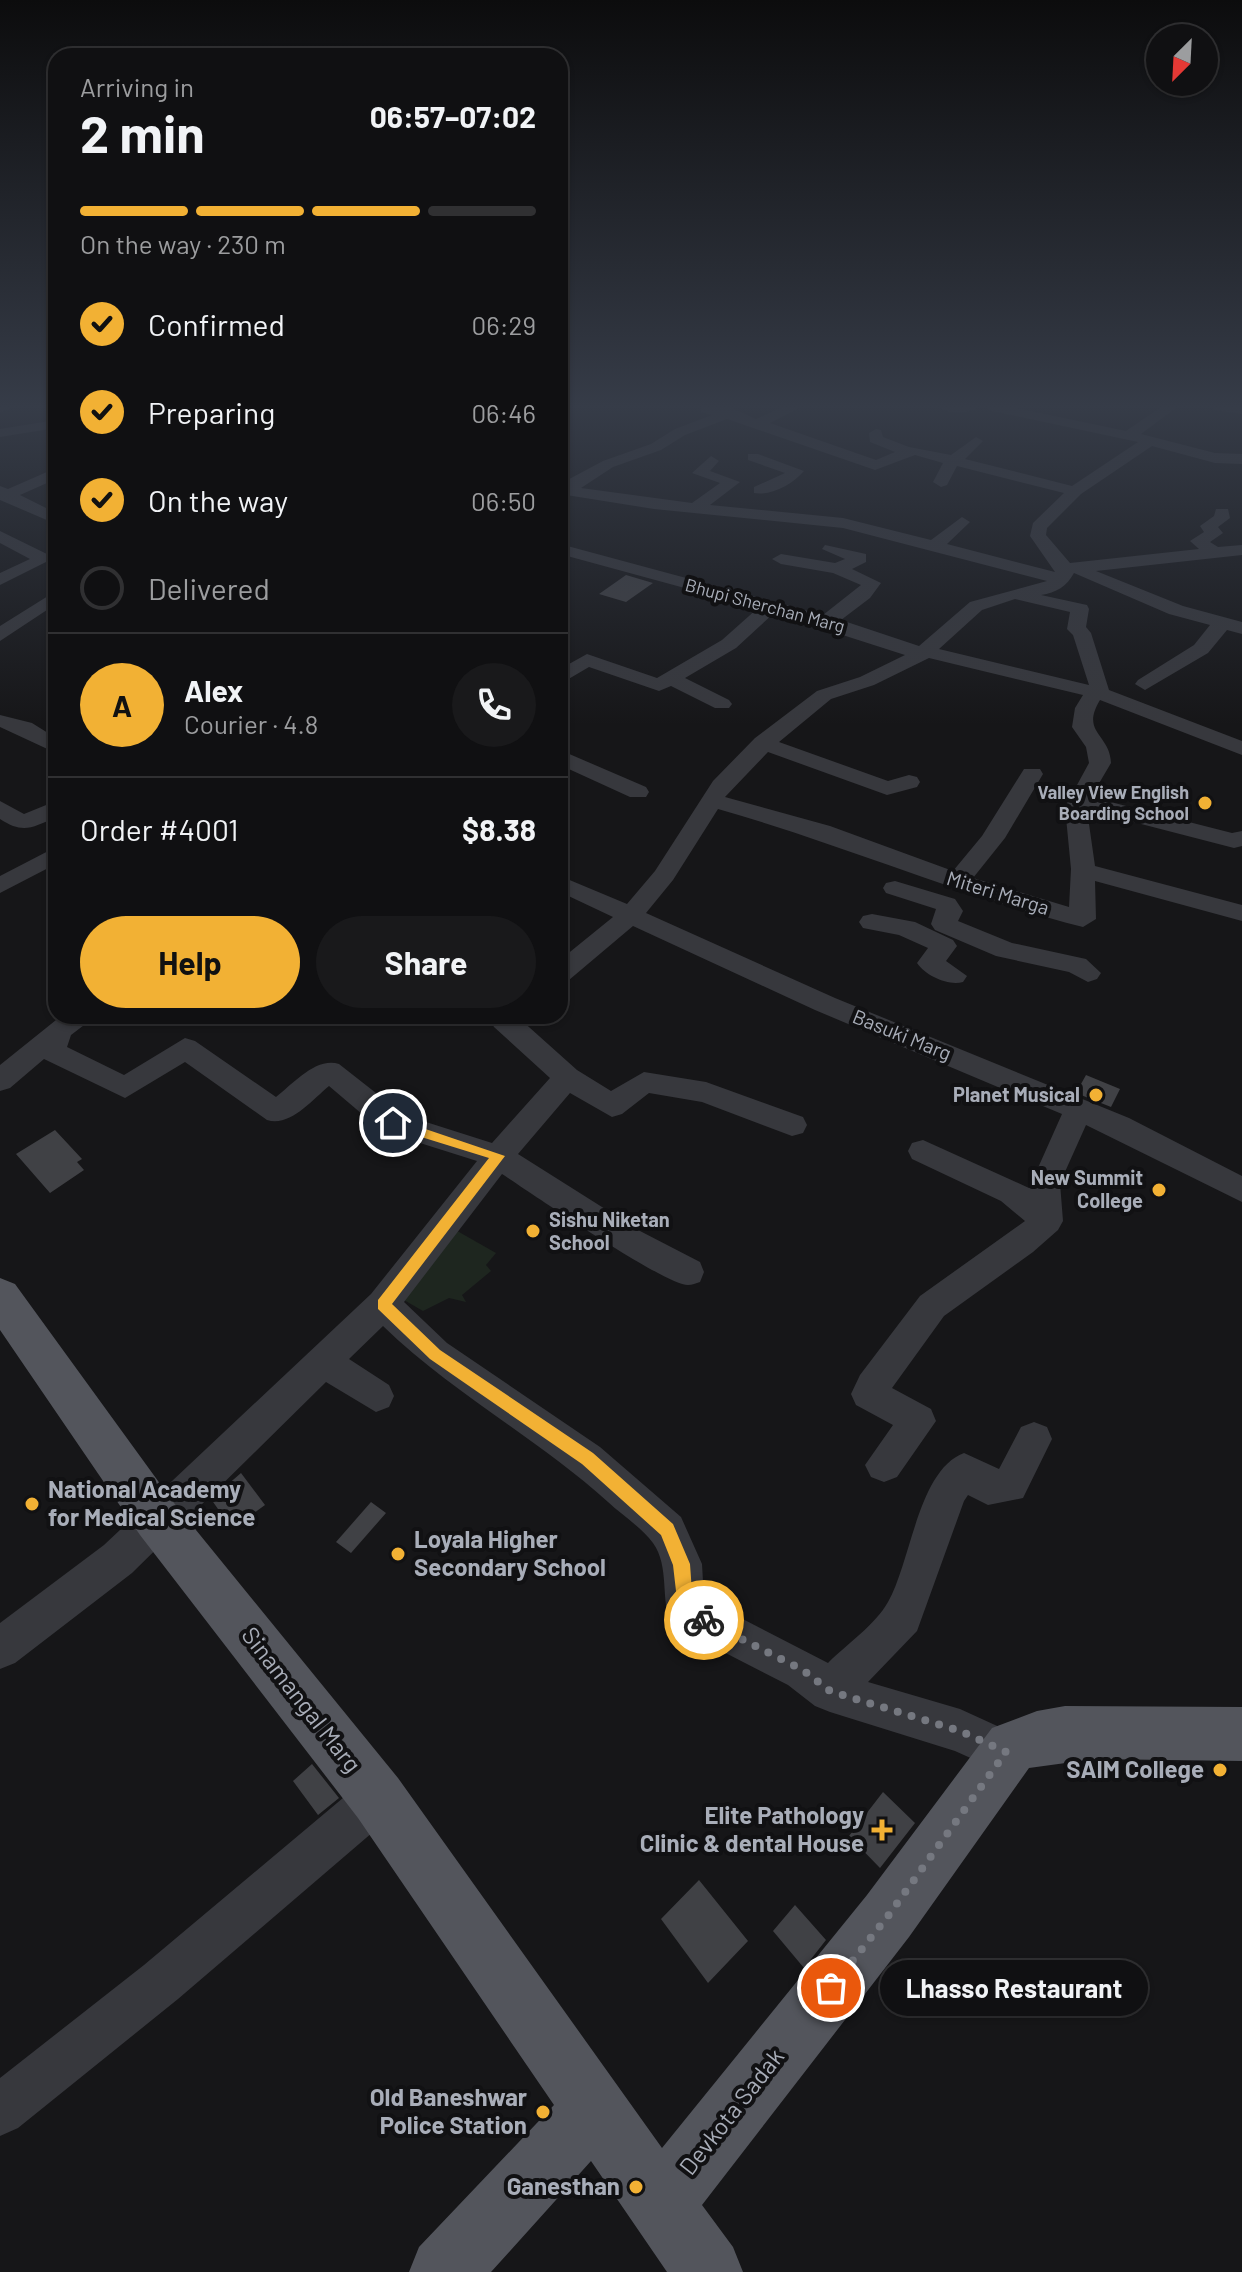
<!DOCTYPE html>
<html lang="en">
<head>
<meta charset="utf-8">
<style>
  :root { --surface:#101012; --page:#19191b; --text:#f1f3f6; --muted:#9c9d9f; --line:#303032; --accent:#f2b134 }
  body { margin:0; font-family:Barlow,sans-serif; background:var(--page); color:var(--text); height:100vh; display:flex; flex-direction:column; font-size:30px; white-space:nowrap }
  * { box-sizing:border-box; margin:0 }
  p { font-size:26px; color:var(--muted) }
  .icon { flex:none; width:44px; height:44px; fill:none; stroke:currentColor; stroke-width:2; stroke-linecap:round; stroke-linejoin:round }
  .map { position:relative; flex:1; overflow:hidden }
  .details { position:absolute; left:48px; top:48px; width:520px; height:976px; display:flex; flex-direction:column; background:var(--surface); border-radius:24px; box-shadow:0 2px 6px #0004,0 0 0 2px var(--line) }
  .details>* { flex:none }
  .needle { width:52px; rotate:204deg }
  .fabs { position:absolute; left:1146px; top:24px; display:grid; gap:16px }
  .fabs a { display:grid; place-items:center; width:72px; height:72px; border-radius:50%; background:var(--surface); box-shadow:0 2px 6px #0004,0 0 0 2px var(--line); font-size:40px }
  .pin { position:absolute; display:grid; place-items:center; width:68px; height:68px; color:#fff; margin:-34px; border:4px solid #fff; border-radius:50%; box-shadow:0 2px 8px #0007 }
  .courier { position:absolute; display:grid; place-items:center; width:80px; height:80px; margin:-40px; border:6px solid #f2b134; border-radius:50%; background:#fff; color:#222; box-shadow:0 2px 10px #0007 }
  .bubble { position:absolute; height:56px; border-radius:28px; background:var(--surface); box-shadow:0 2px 6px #0004,0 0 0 2px var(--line); font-size:26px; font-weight:700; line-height:56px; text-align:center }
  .head em { font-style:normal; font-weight:700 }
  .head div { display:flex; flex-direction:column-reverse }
  .head { display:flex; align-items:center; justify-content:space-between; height:136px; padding:0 32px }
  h1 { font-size:52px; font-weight:700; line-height:60px }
  .bar { display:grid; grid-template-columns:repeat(4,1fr); gap:12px 8px; align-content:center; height:96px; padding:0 32px }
  .bar i { height:10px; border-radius:6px; background:var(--line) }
  .bar .current { background:var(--accent) }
  .bar p { grid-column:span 4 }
  .line { display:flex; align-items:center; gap:20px; padding:0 32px; border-top:2px solid var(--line) }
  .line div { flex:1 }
  .round { display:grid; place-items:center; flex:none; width:84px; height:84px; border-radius:42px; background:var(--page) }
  ol { padding:0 32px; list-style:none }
  li { display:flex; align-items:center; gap:24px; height:88px }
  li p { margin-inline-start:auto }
  li .icon { padding:8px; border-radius:50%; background:var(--accent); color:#111; stroke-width:4 }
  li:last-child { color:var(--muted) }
  li i { width:44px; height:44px; border:4px solid var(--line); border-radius:50% }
  .action { display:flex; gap:16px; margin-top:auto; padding:16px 32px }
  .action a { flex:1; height:92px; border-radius:48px; background:var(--accent); color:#111; font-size:32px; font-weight:700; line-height:92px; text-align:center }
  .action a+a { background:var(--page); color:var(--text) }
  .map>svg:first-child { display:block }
  .green { fill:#1e261f }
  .building { fill:#404145 }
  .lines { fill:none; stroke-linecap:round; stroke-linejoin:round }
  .minor { fill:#37383d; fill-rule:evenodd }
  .major { fill:#53555c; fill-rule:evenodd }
  .route { fill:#f2b134 }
  .done { stroke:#757880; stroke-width:8; stroke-dasharray:0 14.4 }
  .poi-dot { fill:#f2b134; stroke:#111113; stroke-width:3 }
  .labels { text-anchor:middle; stroke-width:8; stroke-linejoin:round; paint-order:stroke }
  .far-street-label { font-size:18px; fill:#a8adb8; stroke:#111113 }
  .far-poi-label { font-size:18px; font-weight:bold; fill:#a8adb8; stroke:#111113; text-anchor:end }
  .street-label { font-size:20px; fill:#a8adb8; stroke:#111113 }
  .poi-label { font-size:20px; font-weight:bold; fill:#a8adb8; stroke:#111113; text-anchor:end }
  .near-poi-label { font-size:24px; font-weight:bold; fill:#a8adb8; stroke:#111113; text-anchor:end }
  .near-street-label { font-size:24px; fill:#a8adb8; stroke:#111113 }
</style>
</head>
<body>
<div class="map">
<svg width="1242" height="2272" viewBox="0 0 1242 2272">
  <rect width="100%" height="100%" fill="#161618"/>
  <path class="green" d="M452,1228l44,25 -10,12 5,6 -29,24 4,7 -17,-4 -26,13 -26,-15z"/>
  <path class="building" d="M626,575l27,8 -27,19 -27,-8z
    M1086,1075l34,14 -9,18 -35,-14z
    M55,1130l27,29 -5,3 7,8 -34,23 -34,-39z
    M241,1473l24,32 -33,24 -21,-30z
    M371,1502l15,11 -35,40 -15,-11z
    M312,1764l27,34 -21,17 -25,-34z
    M883,1792l32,31 -35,45 -31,-32z
    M699,1880l49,61 -40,42 -47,-64z
    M795,1905l31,35 -22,28 -31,-37z"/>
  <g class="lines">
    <path class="minor" d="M0,407h16l-16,5z
      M701,407l31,1 24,11 27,-12h18l-31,16 106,37 19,-8 -25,-10 -1,-9 7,-4 5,1 2,7 26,10 42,8 25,-18 7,4 -18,18 107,27 66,-44 -146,-31 -7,-4h26l115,24 35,-24h16l-36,27 74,19 27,1v10l-27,-1 -63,-17 -71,48 -34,34 -1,7 24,28 129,-14 -9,-8 14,-9 -4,-6 14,-10 2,-7h12l2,9 -12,9 5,6 -13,9 8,5 24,-2v10l-146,16 87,35 59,16v12l-15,-4 -19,23 -63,37 -10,-6 3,-4 56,-35 16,-20 -41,-11 -95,-41c-7,13 -18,20 -33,22l46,10 2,4 -3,18 5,6 18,57 133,51v14l-142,-55c-20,33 10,34 11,63l-20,34 141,36 10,-2v15l-8,2 -147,-38 8,56 147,39v16l-147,-40 1,38 -13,8c-124,-32 -242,-83 -365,-118l-45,71 -27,33 189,85 294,120 113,58v26l-156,-77 -26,58 3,38 -5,9 -25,22 -89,64 -52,72 39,21 5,12 -39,56 -13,5 -13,-5 -6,-12 28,-40 -37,-20 -5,-11 9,-19 60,-79 105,-75 -24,-20 -89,-42 -4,-8 4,-8 11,-3 106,48 33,-74 -247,-104 -182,-84 -64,54 -9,3v-23l53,-43 -53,-25v-16l67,28 28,-33 58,-90 42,-43 62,-47 43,-14 45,-22 -131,-42 -38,35 -51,30 44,22 3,4 -3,4h-14l-44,-22 -12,5 -70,-24 -29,17v-15l27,-15 70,24 65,-38 36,-32 -198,-54v-10l263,71 38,-30 -28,-12 -52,-9 -9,-5 9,-5 54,9 10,-4 -23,-10 3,-4 41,9v8l-14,7 29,14 -11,15 -29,22 78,26 51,-44 77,-21 -204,-53 -189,-19 -94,-15v-10l43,-23 48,-17 24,-15 37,-14 -11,-3zM727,419l148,51 40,-15 28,8 -10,19 8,5 6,-2 10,-19 107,27 -31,30 -3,13 25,36 -108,-28 23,-22 -8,-5 -31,23 -88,-22 -133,-13 30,-23 -30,-11 9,-10 -8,-5 -19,17 28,10 -28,20 -111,-15 32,-21 48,-17 24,-15zM1015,599l55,13 -3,17 6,6 16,50 -150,-36 43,-39zM929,658l154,37 -8,13 -3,19 14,20 3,16 -24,44 6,62 -2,38 -96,-29 32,-40 38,-64 -3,-5h-16l-42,67 -29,35 -123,-45 -105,-29 43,-45 119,43 30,-8 3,-5 -3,-5 -8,-2 -21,6 -109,-39 52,-43 43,-14z
      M938,407h41c-9,7 -32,7 -41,0z
      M1213,407h29v7l-27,-4z
      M56,420v8l-56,9v-8z
      M748,454h10l46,17c-11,13 -32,25 -50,22v-6l31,-14 -37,-13z
      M56,468v11l-36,16 36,18v11l-56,-24v-14l8,3z
      M0,531l49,24 3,4 -52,26v-12l30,-14 -30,-16z
      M56,591v13l-56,37v-15z
      M0,715l32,8 24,15v15l-56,-26z
      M560,750l86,37 3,5 -3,5h-16l-70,-32z
      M0,801l24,13 32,-13v16c-24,11 -33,17 -56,2z
      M56,847v17l-56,29v-17z
      M895,881l60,18 8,12 -5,10 54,22 74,16 15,14 -4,6 -9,3 -19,-10 -73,-16 -61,-26 -4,-6 5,-15 -50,-16 -3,-5 3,-5z
      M872,914l43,8 38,18 4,6 -11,15 21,15 -4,6c-15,4 -37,-6 -46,-19l11,-15 -29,-13 -36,-7 -4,-6 4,-6z
      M61,1016h35l-25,19 -4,12 57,28 61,-37 10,3 81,56c18,-14 40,-40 63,-33l65,51 88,28 58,-65 -56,-51 -4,-7 3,-4h29l-2,3 57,51 34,21 33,-19 62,10 97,35 4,8 -4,8 -11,3 -90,-34 -53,-9 -27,21 -10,3 -42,-24 -52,61 122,77 60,31 4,10 -4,10c-4,1 -8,3 -12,3 -24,0 -158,-93 -186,-111l-98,128 43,41 153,104 81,70 21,47 2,35 124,64c18,-18 48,-39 60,-61 23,-40 30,-132 76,-149l35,16 22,-42 13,-5 13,5 5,12 -29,59 -35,7 -20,-10 -4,6 -47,130 -49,51 92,27 61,28 7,15 -7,15 -15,7 -51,-23 -125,-39 -15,-6 -27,-21 -117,-60c-11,-26 -1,-58 -18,-82 -11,-15 -31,-28 -45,-41 -71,-64 -156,-109 -225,-176l-34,33 40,26 5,11 -5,11 -13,5 -50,-30 -194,191 -117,90 -15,6v-46l104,-78 267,-251 106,-133 -95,-30 -53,-45c-18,15 -39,41 -62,34l-82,-58 -60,36 -81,-39 -34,29 -10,3v-26z
      M378,1776l16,6 6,16 -6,16 -216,185 -160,129 -18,8v-58l144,-113 218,-183z"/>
    <path class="major" d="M0,1278l15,6 159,219 224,275 264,370 205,-253 125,-167 45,-17 28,-5 177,1v54l-147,-2 -66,9 -120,169 -207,268 31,42 10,25h-76l-76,-111 -100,111h-82l10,-25 135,-142 -196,-287 -218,-283 -140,-205z"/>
  </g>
  <linearGradient id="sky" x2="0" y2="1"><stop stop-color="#0c0c0d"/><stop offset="0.56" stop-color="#363c48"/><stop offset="1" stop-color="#363c48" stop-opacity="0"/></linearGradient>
  <rect width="1242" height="725" fill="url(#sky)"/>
  <path class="route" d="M393,1118l112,38 -113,148 48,46 153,103 80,71 17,40 3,42 17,8v12l-6,3 -25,-12 -6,-52 -12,-30 -79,-71 -152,-105 -52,-50v-9l111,-142 -100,-31 -2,-4z"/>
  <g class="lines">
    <path class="done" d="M704,1620l99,50 27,21 130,40 46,21 -118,164 -57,72"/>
  </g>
  <g class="poi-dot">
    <circle cx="1205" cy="803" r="8"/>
    <circle cx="1096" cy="1095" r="8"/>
    <circle cx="1159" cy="1190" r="8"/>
    <circle cx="533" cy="1231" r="8"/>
    <circle cx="32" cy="1504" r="8"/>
    <circle cx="398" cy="1554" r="8"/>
    <circle cx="1220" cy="1770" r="8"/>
    <path d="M878 1818h8v8h8v8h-8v8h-8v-8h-8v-8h8z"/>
    <circle cx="543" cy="2112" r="8"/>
    <circle cx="636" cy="2187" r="8"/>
  </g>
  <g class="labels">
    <g class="far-street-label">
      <text transform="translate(765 606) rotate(15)" y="6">Bhupi Sherchan Marg</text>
    </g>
    <g class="far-poi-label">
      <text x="1189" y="799">Valley View English<tspan x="1189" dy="21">Boarding School</tspan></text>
    </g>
    <g class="street-label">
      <text transform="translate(998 893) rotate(17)" y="7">Miteri Marga</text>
      <text transform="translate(902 1035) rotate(22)" y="7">Basuki Marg</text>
    </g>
    <g class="poi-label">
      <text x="1080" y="1102">Planet Musical</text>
      <text x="1143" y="1185">New Summit<tspan x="1143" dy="23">College</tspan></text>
      <text x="549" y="1227" text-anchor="start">Sishu Niketan<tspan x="549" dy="23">School</tspan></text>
    </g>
    <g class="near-poi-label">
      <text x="48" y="1498" text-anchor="start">National Academy<tspan x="48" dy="28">for Medical Science</tspan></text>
      <text x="414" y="1548" text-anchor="start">Loyala Higher<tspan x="414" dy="28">Secondary School</tspan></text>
      <text x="1204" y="1778">SAIM College</text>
      <text x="864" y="1824">Elite Pathology<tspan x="864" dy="28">Clinic &amp; dental House</tspan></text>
      <text x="527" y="2106">Old Baneshwar<tspan x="527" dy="28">Police Station</tspan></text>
      <text x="620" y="2195">Ganesthan</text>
    </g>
    <g class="near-street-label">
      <text transform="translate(301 1700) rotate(52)" y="8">Sinamangal Marg</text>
      <text transform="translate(732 2112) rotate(-52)" y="8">Devkota Sadak</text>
    </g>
  </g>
</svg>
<div class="fabs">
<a><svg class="needle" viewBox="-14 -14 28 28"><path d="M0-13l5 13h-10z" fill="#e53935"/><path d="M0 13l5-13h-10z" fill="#9c9d9f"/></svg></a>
</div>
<div class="pin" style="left:831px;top:1988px;background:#ea580c"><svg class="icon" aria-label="bag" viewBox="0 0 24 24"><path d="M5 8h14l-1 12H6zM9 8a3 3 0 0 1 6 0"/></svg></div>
<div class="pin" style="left:393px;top:1123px;background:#1f2937"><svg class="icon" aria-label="home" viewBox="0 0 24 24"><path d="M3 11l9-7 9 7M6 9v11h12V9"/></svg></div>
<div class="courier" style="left:704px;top:1620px"><svg class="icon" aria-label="bike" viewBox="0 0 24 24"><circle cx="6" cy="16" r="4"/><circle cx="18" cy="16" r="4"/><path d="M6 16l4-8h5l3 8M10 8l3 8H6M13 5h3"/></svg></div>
<div class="bubble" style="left:880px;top:1960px;width:268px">Lhasso Restaurant</div>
<section class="details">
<div class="head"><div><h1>2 min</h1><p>Arriving in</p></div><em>06:57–07:02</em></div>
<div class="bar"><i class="current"></i><i class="current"></i><i class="current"></i><i></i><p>On the way · 230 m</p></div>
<ol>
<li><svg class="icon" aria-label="check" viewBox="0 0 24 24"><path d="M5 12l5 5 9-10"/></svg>Confirmed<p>06:29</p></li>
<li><svg class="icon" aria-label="check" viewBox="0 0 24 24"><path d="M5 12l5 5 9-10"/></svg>Preparing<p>06:46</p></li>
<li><svg class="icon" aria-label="check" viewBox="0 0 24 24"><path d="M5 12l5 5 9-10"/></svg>On the way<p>06:50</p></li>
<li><i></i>Delivered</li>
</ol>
<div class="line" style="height:144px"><b class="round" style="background:var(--accent);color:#111">A</b><div><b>Alex</b><p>Courier · 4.8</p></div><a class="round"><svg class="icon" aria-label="phone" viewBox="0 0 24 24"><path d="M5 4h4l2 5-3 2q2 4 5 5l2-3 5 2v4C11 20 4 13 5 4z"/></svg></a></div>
<div class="line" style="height:104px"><div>Order #4001</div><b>$8.38</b></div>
<div class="action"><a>Help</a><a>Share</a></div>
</section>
</div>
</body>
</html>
